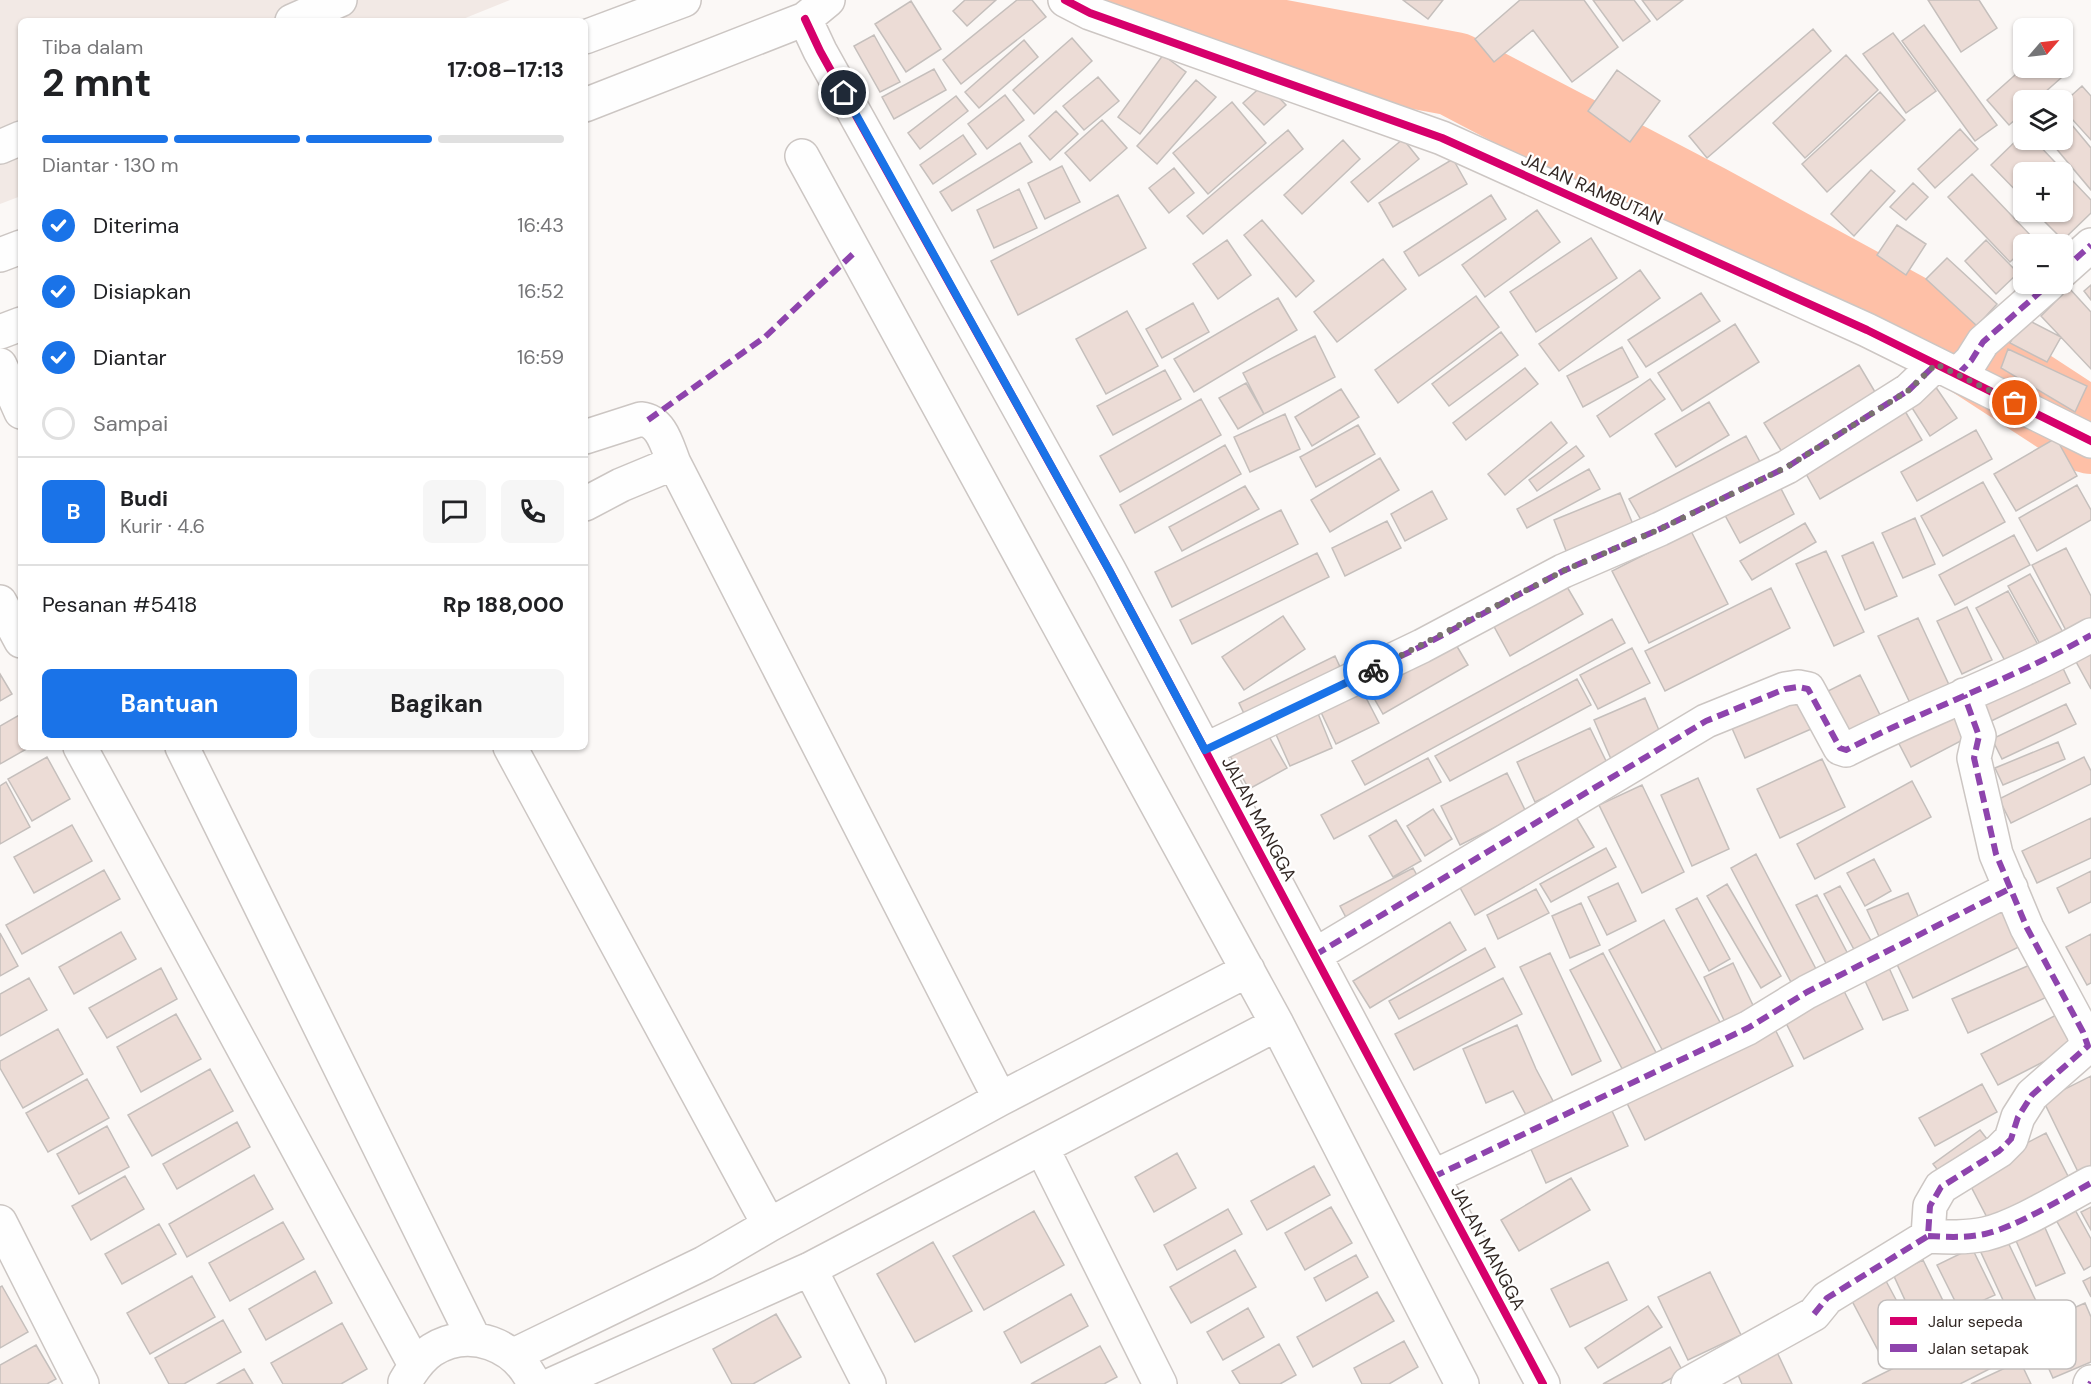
<!DOCTYPE html>
<html lang="id">
<head>
<meta charset="utf-8">
<style>
  :root { --surface:#fff; --page:#f6f6f6; --text:#202124; --muted:#757577; --line:#e0e0e0; --accent:#1a73e8 }
  body { margin:0; font-family:"DM Sans",sans-serif; background:var(--page); color:var(--text); height:100vh; display:flex; flex-direction:column; font-size:22px; white-space:nowrap }
  * { box-sizing:border-box; margin:0 }
  p { font-size:20px; color:var(--muted) }
  .icon { flex:none; width:33px; height:33px; fill:none; stroke:currentColor; stroke-width:2; stroke-linecap:round; stroke-linejoin:round }
  .map { position:relative; flex:1; overflow:hidden }
  .sheet { position:absolute; left:18px; top:18px; width:570px; height:732px; display:flex; flex-direction:column; background:var(--surface); border-radius:9px; box-shadow:0 2px 4px #0004 }
  .sheet>* { flex:none }
  .needle { width:39px; rotate:62deg }
  .buttons { position:absolute; left:2013px; top:18px; display:grid; gap:12px }
  .buttons a { display:grid; place-items:center; width:60px; height:60px; border-radius:9px; background:var(--surface); box-shadow:0 2px 4px #0004; font-size:30px }
  .pin { position:absolute; display:grid; place-items:center; width:51px; height:51px; color:#fff; margin:-26px; border:3px solid #fff; border-radius:50%; box-shadow:0 2px 6px #0007 }
  .courier { position:absolute; display:grid; place-items:center; width:60px; height:60px; margin:-30px; border:4px solid #1a73e8; border-radius:50%; background:#fff; color:#222; box-shadow:0 2px 8px #0007 }
  .overview em { font-style:normal; font-weight:700 }
  .overview div { display:flex; flex-direction:column-reverse }
  .overview { display:flex; align-items:center; justify-content:space-between; height:102px; padding:0 24px }
  h1 { font-size:39px; font-weight:700; line-height:45px }
  .bar { display:grid; grid-template-columns:repeat(4,1fr); gap:9px 6px; align-content:center; height:72px; padding:0 24px }
  .bar i { height:8px; border-radius:4px; background:var(--line) }
  .bar .active { background:var(--accent) }
  .bar p { grid-column:span 4 }
  .line { display:flex; align-items:center; gap:15px; padding:0 24px; border-top:2px solid var(--line) }
  .line div { flex:1 }
  .round { display:grid; place-items:center; flex:none; width:63px; height:63px; border-radius:9px; background:var(--page) }
  ol { padding:0 24px; list-style:none }
  li { display:flex; align-items:center; gap:18px; height:66px }
  li p { margin-inline-start:auto }
  li .icon { padding:6px; border-radius:50%; background:var(--accent); color:#fff; stroke-width:4 }
  li:last-child { color:var(--muted) }
  li i { width:33px; height:33px; border:3px solid var(--line); border-radius:50% }
  .button { display:flex; gap:12px; margin-top:auto; padding:12px 24px }
  .button a { flex:1; height:69px; border-radius:9px; background:var(--accent); color:#fff; font-size:24px; font-weight:700; line-height:69px; text-align:center }
  .button a+a { background:var(--page); color:var(--text) }
  .map>svg:first-child { display:block }
  .built { fill:#f2e9e5 }
  .lines { fill:none; stroke-linecap:round; stroke-linejoin:round }
  .river { stroke:#fec0a7; stroke-width:84 }
  .building { fill:#ecdcd6; stroke:#c5bfbc; stroke-width:1.5 }
  .minor-casing { stroke:#ccc6c3; stroke-width:36 }
  .minor { stroke:#fefefe; stroke-width:33 }
  .quiet { stroke:#8e44ad; stroke-width:6; stroke-dasharray:12 6; stroke-linecap:butt }
  .cycleway-casing { stroke:#fff; stroke-width:11 }
  .cycleway { stroke:#d6006c; stroke-width:8 }
  .done { stroke:#78716e; stroke-width:6; stroke-dasharray:0 10.8 }
  .route { stroke:#1a73e8; stroke-width:8 }
  .labels { text-anchor:middle; stroke-width:4.5; stroke-linejoin:round; paint-order:stroke }
  .street-label { font-size:18px; fill:#322824; stroke:#fff }
  .key { fill:#fff; stroke:#c2bebd; stroke-width:1.5 }
  .key-label { font-size:16px; fill:#322824 }
</style>
</head>
<body>
<div class="map">
<svg width="2091" height="1384" viewBox="0 0 2091 1384">
  <rect width="100%" height="100%" fill="#fbf8f6"/>
  <path class="built" d="M0,0h510l-52,21h-437v175l-21,8z"/>
  <g class="lines">
    <path class="river" d="M1149,0l59,28 246,46 252,132 231,126 154,100"/>
  </g>
  <path class="building" d="M965,0h31l-29,26 -14,-15z
    M1017,0h15l14,17 -85,67 -18,-24z
    M1403,0h40l-15,19z
    M1520,0h64l34,47 -46,35 -39,-52 -39,32 -19,-23z
    M1593,0h41l16,21 -27,20z
    M1642,0h41l-26,20z
    M1928,0h51l18,28 -36,24z
    M911,1l30,48 -35,23 -31,-48z
    M1924,25l73,100 -22,16 -73,-100z
    M1813,29l18,22 -124,107 -18,-22z
    M1893,33l43,58 -30,22 -43,-59z
    M874,35l26,47 -20,10 -26,-46z
    M1072,38l20,23 -58,53 -21,-24z
    M1024,40l14,17 -59,51 -14,-16z
    M1163,55l23,17 -46,62 -22,-17z
    M1846,55l32,35 -73,68 -32,-35z
    M2024,67l28,1 9,10 -25,22h-12v12l-15,13 -22,-25z
    M934,69l12,21 -52,29 -12,-22z
    M1617,70l43,31 -30,41 -42,-31z
    M1098,77l21,24 -35,29 -21,-24z
    M1196,80l20,17 -59,67 -20,-18z
    M1265,83l21,22 -22,20 -21,-22z
    M2082,86l9,10v44l-29,-32v-4z
    M1880,92l25,28 -78,72 -25,-28z
    M1005,95l19,25 -37,29 -19,-25z
    M956,96l12,15 -48,38 -12,-16z
    M1232,102l34,41 -58,51 -35,-41z
    M1056,111l22,23 -28,26 -21,-24z
    M2062,113l29,35v42l-42,-50h13z
    M1102,120l25,28 -37,33 -25,-28z
    M1960,129l18,20 -43,39 -17,-19z
    M1288,130l15,19 -100,85 -16,-18z
    M2024,133v7h10l57,60v13l-28,27 -28,-28h27v-40h-38v27l-33,-34z
    M963,135l13,19 -43,30 -13,-19z
    M1403,139l16,20 -51,43 -17,-20z
    M1343,140l17,19 -58,55 -18,-19z
    M1020,143l12,19 -80,49 -12,-19z
    M1453,159l14,25 -74,43 -14,-24z
    M1062,166l18,36 -35,17 -17,-36z
    M1174,168l20,25 -25,20 -20,-25z
    M1871,170l24,21 -41,45 -23,-22z
    M1972,174l62,65 -6,5h-4v5l-14,13 -62,-65z
    M1913,183l15,14 -22,23 -16,-13z
    M1019,189l18,39 -43,20 -17,-38z
    M1118,195l28,53 -128,67 -27,-54z
    M1491,195l15,24 -87,57 -15,-24z
    M1537,210l23,32 -75,55 -23,-32z
    M1262,220l52,61 -18,16 -52,-62z
    M1897,225l29,19 -20,31 -29,-20z
    M1591,238l26,40 -81,54 -26,-40z
    M1227,240l24,35 -33,24 -25,-35z
    M1986,240l32,33 -22,21 -31,-33z
    M1947,258l50,46 -20,22 -51,-47z
    M1383,259l23,30 -69,53 -23,-30z
    M1640,270l20,28 -101,73 -20,-27z
    M2091,285v15l-7,-9z
    M2069,288l22,24v57l-50,-53z
    M1701,293l19,28 -74,46 -18,-27z
    M1476,296l23,31 -101,76 -23,-33z
    M1278,298l19,32 -103,62 -20,-33z
    M1193,303l16,29 -47,26 -16,-29z
    M1127,311l31,55 -52,28 -30,-55z
    M2024,318l37,19 -14,25 -37,-19z
    M1735,324l24,38 -77,49 -24,-38z
    M1501,332l17,23 -69,51 -17,-22z
    M1315,336l20,41 -71,37 -21,-41z
    M1622,347l16,30 -55,30 -16,-31z
    M2008,349l79,37 -12,26 -74,-44z
    M1859,365l22,37 -94,58 -23,-37z
    M1525,368l13,16 -72,56 -13,-17z
    M1165,370l16,29 -68,36 -16,-29z
    M1650,379l15,20 -55,38 -13,-21z
    M1246,383l18,31 -26,15 -19,-31z
    M1933,383l24,35 -27,18 -23,-36z
    M1341,389l18,28 -47,29 -17,-29z
    M1201,399l20,36 -101,57 -20,-36z
    M1709,402l20,33 -53,32 -21,-33z
    M1902,406l20,34 -102,59 -20,-36z
    M1285,414l15,35 -50,23 -16,-35z
    M1551,422l16,21 -62,52 -17,-21z
    M1358,425l17,29 -59,33 -16,-30z
    M1976,430l16,29 -75,42 -16,-29z
    M1746,436l18,33 -116,63 -19,-33z
    M2056,438l21,38 -61,35 -22,-37z
    M1225,445l16,29 -106,59 -15,-28z
    M1576,446l8,10 -47,35 -8,-11z
    M1380,458l19,32 -69,42 -19,-32z
    M1589,469l11,20 -73,39 -10,-19z
    M1776,479l18,35 -54,29 -19,-35z
    M1983,482l22,40 -62,34 -22,-40z
    M2077,485l14,25v10l-54,31 -18,-33z
    M1245,486l14,23 -77,42 -13,-24z
    M1432,491l15,28 -42,22 -14,-27z
    M1620,493l17,41 -67,27 -16,-41z
    M1281,510l17,34 -126,63 -17,-35z
    M1915,518l20,46 -32,14 -21,-45z
    M1387,521l14,27 -56,28 -13,-28z
    M1805,523l11,19 -64,38 -12,-19z
    M1691,531l37,73 -79,39 -37,-72z
    M2014,535l16,30 -75,40 -16,-30z
    M1873,542l24,54 -32,14 -23,-54z
    M2066,548l25,48v36l-19,10 -40,-77z
    M1826,551l38,81 -30,14 -38,-82z
    M1317,553l12,24 -137,67 -12,-24z
    M2030,574l39,69 -23,12 -38,-69z
    M1563,580l20,34 -73,42 -19,-35z
    M1771,588l19,40 -125,63 -20,-40z
    M2008,591l34,61 -32,18 -34,-62z
    M1967,607l25,53 -30,14 -25,-53z
    M1283,616l22,33 -61,41 -22,-33z
    M1918,618l32,69 -39,18 -33,-69z
    M1612,619l13,24 -260,142 -13,-24z
    M1452,638l16,27 -85,49 -16,-28z
    M1632,648l18,35 -52,26 -18,-34z
    M2091,649v40l-17,-31z
    M1335,656l10,22 -96,46 -10,-21z
    M2058,658l12,25 -87,42 -13,-25z
    M0,674l12,20 -12,7z
    M1860,675l25,50 -38,19 -25,-50z
    M1577,679l14,26 -141,76 -15,-25z
    M1361,688l18,35 -43,21 -17,-36z
    M1804,694l14,32 -73,32 -14,-32z
    M1645,698l17,39 -51,22 -17,-39z
    M1957,700l19,33 -65,34 -17,-33z
    M2066,704l10,20 -74,35 -10,-20z
    M1317,711l15,37 -42,18 -16,-36z
    M21,714v33h9l-30,17v-38z
    M1590,728l19,39 -74,35 -18,-40z
    M1267,733l20,35 -38,21 -20,-35z
    M2058,742l7,17 -62,26 -8,-17z
    M47,757l23,42 -38,22 -24,-42z
    M2084,757l7,14v13l-80,39 -12,-24z
    M1428,758l13,24 -107,57 -13,-24z
    M1822,759l23,48 -65,31 -23,-49z
    M1507,773l19,39 -66,33 -19,-39z
    M1698,778l31,71 -37,17 -31,-71z
    M1912,781l19,36 -116,62 -18,-35z
    M6,782l24,45 -30,17v-58z
    M1642,785l42,87 -42,21 -43,-88z
    M1433,809l19,30 -27,17 -18,-30z
    M1576,817l18,30 -119,68 -17,-31z
    M2091,818v40l-54,25 -15,-32z
    M1396,820l25,41 -28,16 -24,-41z
    M72,825l20,36 -58,32 -20,-36z
    M1606,848l10,19 -65,35 -11,-18z
    M1756,854l61,117 -25,13 -61,-116z
    M1874,859l17,32 -26,15 -18,-33z
    M1413,868l11,20 -73,39 -11,-21z
    M104,870l16,29 -98,55 -16,-29z
    M2091,871v31l-22,11 -12,-25z
    M1618,883l18,38 -29,14 -19,-38z
    M1727,884l54,92 -20,12 -54,-92z
    M1840,886l34,60 -17,9 -33,-61z
    M1536,889l13,24 -51,26 -11,-24z
    M1908,893l14,32 -40,18 -15,-33z
    M1817,895l33,63 -21,11 -33,-64z
    M1697,898l33,61 -21,12 -33,-62z
    M1581,903l19,42 -30,13 -18,-42z
    M2002,906l19,40 -108,52 -19,-40z
    M1664,920l57,104 -56,31 -56,-105z
    M1450,922l16,28 -96,58 -17,-27z
    M121,932l15,27 -62,35 -15,-27z
    M0,933l18,33 -18,10z
    M2091,934v49l-4,2 -21,-38z
    M1485,948l10,19 -96,52 -10,-18z
    M1550,953l51,108 -29,14 -52,-108z
    M1603,953l57,107 -33,18 -57,-108z
    M1885,959l23,51 -25,10 -23,-50z
    M1733,963l26,55 -30,13 -25,-54z
    M2032,964l15,33 -79,36 -16,-34z
    M161,968l16,31 -70,39 -18,-30z
    M29,978l18,32 -47,26v-42z
    M1503,978l19,36 -108,56 -19,-36z
    M1844,991l19,38 -59,30 -19,-38z
    M2064,1011l16,32 -82,42 -17,-31z
    M176,1014l25,45 -60,33 -24,-45z
    M1771,1021l22,45 -148,74 -22,-45z
    M1517,1025l19,44 17,32 -27,14 -13,-24 -27,12 -23,-54z
    M58,1029l25,45 -60,34 -23,-40v-7z
    M210,1069l23,42 -81,45 -24,-41z
    M2091,1076v97l-10,5 -38,-78z
    M87,1079l22,39 -61,34 -22,-39z
    M1982,1084l15,28 -62,34 -16,-28z
    M1607,1100l21,46 -82,37 -21,-47z
    M237,1122l13,25 -73,42 -14,-25z
    M107,1126l22,41 -50,27 -22,-40z
    M1980,1130l14,18 -48,33 -13,-17z
    M2046,1133l27,53 -81,41 -27,-52z
    M1177,1153l19,35 -42,24 -19,-35z
    M1314,1166l16,29 -63,35 -16,-29z
    M254,1175l19,34 -86,48 -18,-33z
    M125,1176l19,33 -53,31 -19,-34z
    M1571,1178l19,32 -71,41 -18,-31z
    M1331,1207l21,36 -47,27 -20,-37z
    M2091,1207v23l-10,-18z
    M2074,1208l17,31v27l-7,4 -29,-52z
    M1228,1209l14,25 -65,36 -13,-25z
    M1034,1211l30,54 -80,45 -31,-54z
    M2042,1221l23,52 -29,13 -23,-52z
    M283,1222l21,37 -74,42 -21,-38z
    M159,1224l17,30 -54,30 -17,-30z
    M2004,1234l32,67 -27,12 -31,-67z
    M933,1242l39,69 -57,31 -38,-68z
    M1972,1248l23,47 -35,16 -23,-46z
    M1235,1250l21,37 -65,36 -21,-36z
    M1356,1255l12,22 -42,24 -12,-23z
    M1923,1260l25,51 -31,15 -24,-52z
    M1608,1262l19,38 -57,27 -19,-38z
    M315,1271l17,32 -66,37 -17,-31z
    M1710,1272l31,63 -53,25 -30,-63z
    M192,1276l23,41 -65,37 -23,-41z
    M2091,1277v20l-8,-16z
    M1886,1281l30,56 -35,19 -30,-57z
    M2,1286l26,46 -28,16v-61z
    M1377,1292l17,29 -81,46 -16,-30z
    M1071,1294l17,32 -67,37 -17,-31z
    M2085,1303l6,14v45l-38,16 -23,-51z
    M1648,1306l14,21 -64,41 -13,-20z
    M1248,1308l16,29 -41,23 -16,-28z
    M776,1314l25,43 -48,27h-21l-19,-35z
    M1998,1316l19,39 -57,29h-98z
    M223,1320l18,32 -57,32h-15l-14,-26z
    M342,1323l25,46 -26,15h-58l-12,-21z
    M1404,1341l14,26 -29,17h-27l-8,-16z
    M1279,1344l17,31 -16,9h-40l-8,-13z
    M36,1345l20,34 -9,5h-47v-19z
    M1100,1346l17,31 -13,7h-73z
    M1670,1347l13,25 -22,12h-58z
    M1775,1348l17,36h-50l-7,-16z
    M2020,1361l11,23h-60z
    M244,1369l9,15h-36z"/>
  <g class="lines">
    <defs>
      <path id="minor" d="M1065,0l25,13 352,125 425,192 224,111
        M805,19l15,32 289,519 434,814
        M292,21l48,-21
        M585,37l99,-37
        M585,105l220,-86 23,-19
        M0,147l21,-9
        M802,156l475,868 185,360
        M0,255l21,-8
        M2062,271l29,-26
        M0,332l21,-8
        M0,365l21,47
        M1958,374l13,-13 12,-19 66,-58
        M585,437l56,-18c21,2 26,27 33,44l-53,22 -36,19
        M674,463l326,636
        M0,602l21,39
        M80,747l335,618
        M182,747l292,592
        M510,747l259,478
        M1205,750l217,-104 141,-75 97,-42 127,-62 122,-77 27,-26
        M1315,955l391,-234 79,-32 13,-2 10,2 32,59 6,2c80,-41 167,-71 245,-115
        M1042,1148l118,236
        M1433,1177l315,-149 59,-36 204,-104
        M0,1222l82,162
        M1928,1236c19,1 38,2 57,-2 31,-7 76,-35 106,-51
        M810,1269l59,115
        M514,1355l190,-92 65,-38 231,-126 248,-129
        M405,1382c7,-12 15,-24 27,-32 38,-24 85,-5 102,34
        M553,1384l257,-115 467,-245
        M1688,1384l126,-70 13,-16 101,-62 2,-30 11,-19 58,-36 12,-12 7,-22 14,-22 56,-49 -5,-14 -56,-104 -31,-74 -22,-96 5,-22 -15,-41
        M2090,1384l1,-2"/>
    </defs>
    <use href="#minor" class="minor-casing"/>
    <use href="#minor" class="minor"/>
    <path class="quiet" d="M2062,271l29,-26
      M1958,374l13,-13 12,-19 66,-58
      M648,420l117,-83 90,-85
      M1205,750l217,-104 141,-75 97,-42 127,-62 122,-77 27,-26
      M1315,955l391,-234 79,-32 13,-2 10,2 32,59 6,2c80,-41 167,-71 245,-115
      M1433,1177l315,-149 59,-36 204,-104
      M1928,1236c19,1 38,2 57,-2 31,-7 76,-35 106,-51
      M1814,1314l13,-16 101,-62 2,-30 11,-19 58,-36 12,-12 7,-22 14,-22 56,-49 -5,-14 -56,-104 -31,-74 -22,-96 5,-22 -15,-41
      M2090,1384l1,-2"/>
    <defs>
      <path id="cycleway" d="M1065,0l25,13 352,125 425,192 224,111
        M805,19l15,32 289,519 434,814"/>
    </defs>
    <use href="#cycleway" class="cycleway-casing"/>
    <use href="#cycleway" class="cycleway"/>
  </g>
  <g class="lines">
    <path class="done" d="M1373,670l190,-99 97,-42 127,-62 122,-77 27,-26 79,39"/>
    <path class="route" d="M844,93l265,477 96,180 168,-80"/>
  </g>
  <g class="labels">
    <g class="street-label">
      <text transform="translate(1592 189) rotate(24)" y="6">JALAN RAMBUTAN</text>
      <text transform="translate(1259 819) rotate(62)" y="6">JALAN MANGGA</text>
      <text transform="translate(1488 1248) rotate(62)" y="6">JALAN MANGGA</text>
    </g>
  </g>
  <rect x="1878" y="1300" width="198" height="69" rx="9" class="key"/>
  <rect x="1890" y="1317" width="27" height="8" fill="#d6006c"/>
  <rect x="1890" y="1344" width="27" height="8" fill="#8e44ad"/>
  <g class="key-label">
    <text x="1928" y="1327">Jalur sepeda</text>
    <text x="1928" y="1354">Jalan setapak</text>
  </g>
</svg>
<div class="buttons">
<a><svg class="needle" viewBox="-14 -14 28 28"><path d="M0-13l5 13h-10z" fill="#e53935"/><path d="M0 13l5-13h-10z" fill="#757577"/></svg></a>
<a><svg class="icon" aria-label="layers" viewBox="0 0 24 24"><path d="M12 4l9 5-9 5-9-5zM3 14l9 5 9-5"/></svg></a>
<a>+</a>
<a>−</a>
</div>
<div class="pin" style="left:2015px;top:403px;background:#ea580c"><svg class="icon" aria-label="bag" viewBox="0 0 24 24"><path d="M5 8h14l-1 12H6zM9 8a3 3 0 0 1 6 0"/></svg></div>
<div class="pin" style="left:844px;top:93px;background:#1f2937"><svg class="icon" aria-label="home" viewBox="0 0 24 24"><path d="M3 11l9-7 9 7M6 9v11h12V9"/></svg></div>
<div class="courier" style="left:1373px;top:670px"><svg class="icon" aria-label="bike" viewBox="0 0 24 24"><circle cx="6" cy="16" r="4"/><circle cx="18" cy="16" r="4"/><path d="M6 16l4-8h5l3 8M10 8l3 8H6M13 5h3"/></svg></div>
<section class="sheet">
<div class="overview"><div><h1>2 mnt</h1><p>Tiba dalam</p></div><em>17:08–17:13</em></div>
<div class="bar"><i class="active"></i><i class="active"></i><i class="active"></i><i></i><p>Diantar · 130 m</p></div>
<ol>
<li><svg class="icon" aria-label="check" viewBox="0 0 24 24"><path d="M5 12l5 5 9-10"/></svg>Diterima<p>16:43</p></li>
<li><svg class="icon" aria-label="check" viewBox="0 0 24 24"><path d="M5 12l5 5 9-10"/></svg>Disiapkan<p>16:52</p></li>
<li><svg class="icon" aria-label="check" viewBox="0 0 24 24"><path d="M5 12l5 5 9-10"/></svg>Diantar<p>16:59</p></li>
<li><i></i>Sampai</li>
</ol>
<div class="line" style="height:108px"><b class="round" style="background:var(--accent);color:#fff">B</b><div><b>Budi</b><p>Kurir · 4.6</p></div><a class="round"><svg class="icon" aria-label="chat" viewBox="0 0 24 24"><path d="M4 5h16v11H9l-5 4z"/></svg></a><a class="round"><svg class="icon" aria-label="phone" viewBox="0 0 24 24"><path d="M5 4h4l2 5-3 2q2 4 5 5l2-3 5 2v4C11 20 4 13 5 4z"/></svg></a></div>
<div class="line" style="height:78px"><div>Pesanan #5418</div><b>Rp 188,000</b></div>
<div class="button"><a>Bantuan</a><a>Bagikan</a></div>
</section>
</div>
</body>
</html>
